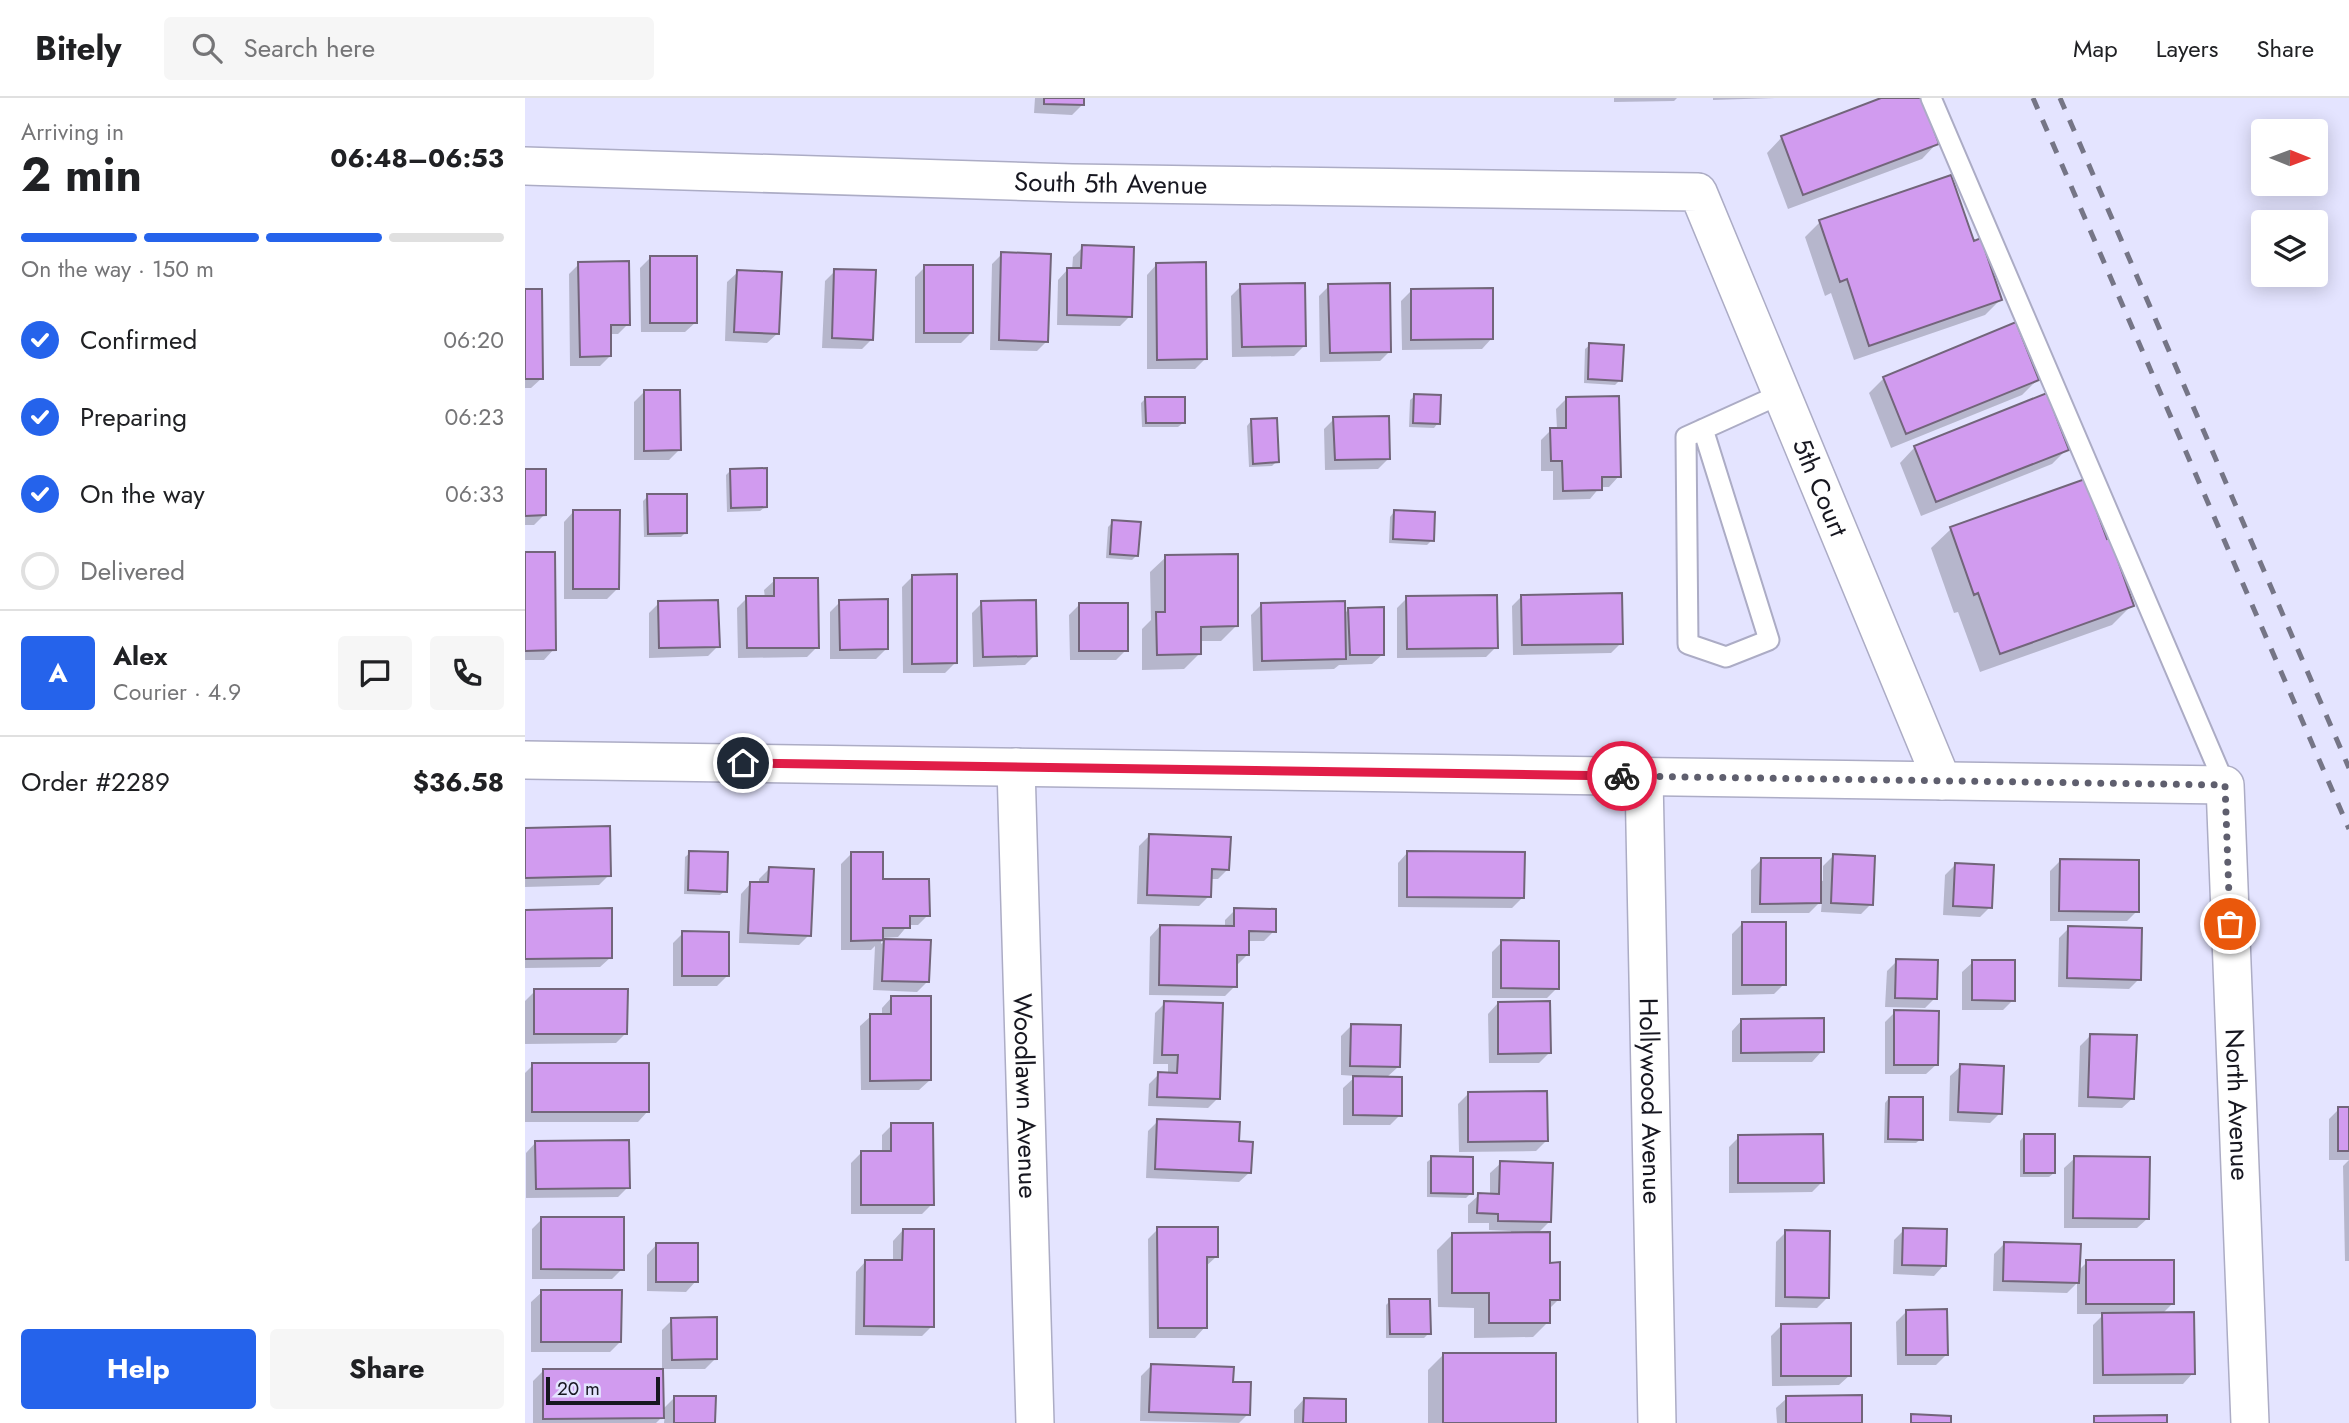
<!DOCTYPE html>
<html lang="en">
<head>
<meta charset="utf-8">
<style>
  :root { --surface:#fff; --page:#f6f6f6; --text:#202124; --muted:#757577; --line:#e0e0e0; --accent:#2563eb }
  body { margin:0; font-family:Jost,sans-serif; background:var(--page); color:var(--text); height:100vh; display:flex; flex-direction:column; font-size:26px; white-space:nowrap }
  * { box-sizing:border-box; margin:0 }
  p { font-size:23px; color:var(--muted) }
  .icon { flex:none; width:38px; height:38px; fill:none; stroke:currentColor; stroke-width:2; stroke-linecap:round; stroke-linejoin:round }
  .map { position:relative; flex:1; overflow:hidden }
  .drawer { display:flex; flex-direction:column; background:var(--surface); width:525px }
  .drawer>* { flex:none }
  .needle { width:46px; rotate:91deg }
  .fabs { position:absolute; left:1726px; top:21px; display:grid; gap:14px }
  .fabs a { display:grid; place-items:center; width:77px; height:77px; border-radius:7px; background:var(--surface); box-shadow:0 4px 18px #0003; font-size:35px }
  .scale { position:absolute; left:21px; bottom:18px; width:114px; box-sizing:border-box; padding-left:7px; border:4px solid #171720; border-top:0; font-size:19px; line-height:24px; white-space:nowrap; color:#171720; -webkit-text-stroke:5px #e4e4ff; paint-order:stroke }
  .pin { position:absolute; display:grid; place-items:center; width:60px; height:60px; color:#fff; margin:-30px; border:4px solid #fff; border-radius:50%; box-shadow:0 2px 7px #0007 }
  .courier { position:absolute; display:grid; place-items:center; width:70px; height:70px; margin:-35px; border:5px solid #e11d48; border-radius:50%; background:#fff; color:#222; box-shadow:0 2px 9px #0007 }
  .head em { font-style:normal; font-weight:700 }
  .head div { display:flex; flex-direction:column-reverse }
  .head { display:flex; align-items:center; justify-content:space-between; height:119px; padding:0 21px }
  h1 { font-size:46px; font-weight:700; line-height:52px }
  .bar { display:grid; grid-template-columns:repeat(4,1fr); gap:10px 7px; align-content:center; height:84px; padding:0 21px }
  .bar i { height:9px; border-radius:5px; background:var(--line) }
  .bar .current { background:var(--accent) }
  .bar p { grid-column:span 4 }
  .line { display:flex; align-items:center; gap:18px; padding:0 21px; border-top:2px solid var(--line) }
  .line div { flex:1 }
  .round { display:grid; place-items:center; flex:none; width:74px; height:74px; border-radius:7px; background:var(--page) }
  ol { padding:0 21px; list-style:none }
  li { display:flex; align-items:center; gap:21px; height:77px }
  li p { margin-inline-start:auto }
  li .icon { padding:7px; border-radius:50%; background:var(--accent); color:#fff; stroke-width:4 }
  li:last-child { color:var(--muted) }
  li i { width:38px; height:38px; border:4px solid var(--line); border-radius:50% }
  .button { display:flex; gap:14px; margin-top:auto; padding:14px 21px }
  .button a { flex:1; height:80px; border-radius:7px; background:var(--accent); color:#fff; font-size:28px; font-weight:700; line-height:80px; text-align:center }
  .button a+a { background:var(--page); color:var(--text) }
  header { display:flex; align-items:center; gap:42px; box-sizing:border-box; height:98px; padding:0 35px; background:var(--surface); border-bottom:2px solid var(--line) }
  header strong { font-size:33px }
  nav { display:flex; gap:38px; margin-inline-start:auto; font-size:24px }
  .search { width:490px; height:63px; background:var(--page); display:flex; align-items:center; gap:18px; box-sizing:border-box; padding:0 24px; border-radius:7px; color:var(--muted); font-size:26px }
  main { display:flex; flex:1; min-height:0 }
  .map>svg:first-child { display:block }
  .shadow { fill:#0003 }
  .building { fill:#d19bef; stroke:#72657a; stroke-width:2 }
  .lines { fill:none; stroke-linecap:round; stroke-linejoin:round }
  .lane-casing { stroke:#acacc5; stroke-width:23 }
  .street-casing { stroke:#acacc5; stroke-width:40 }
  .lane { stroke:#fff; stroke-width:19 }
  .street { stroke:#fff; stroke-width:37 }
  .rail { stroke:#757586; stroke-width:5; stroke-dasharray:12 12; stroke-linecap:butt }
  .done { stroke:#5f5f6e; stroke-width:7; stroke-dasharray:0 12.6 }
  .route { stroke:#e11d48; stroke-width:9 }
  .labels { text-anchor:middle; stroke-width:5; stroke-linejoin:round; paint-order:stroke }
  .street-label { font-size:26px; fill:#171720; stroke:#e4e4ff }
</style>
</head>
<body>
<header>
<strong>Bitely</strong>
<div class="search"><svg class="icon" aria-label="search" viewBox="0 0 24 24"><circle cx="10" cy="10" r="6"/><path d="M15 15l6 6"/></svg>Search here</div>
<nav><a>Map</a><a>Layers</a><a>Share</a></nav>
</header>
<main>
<section class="drawer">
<div class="head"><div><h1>2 min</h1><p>Arriving in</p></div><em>06:48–06:53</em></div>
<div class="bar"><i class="current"></i><i class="current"></i><i class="current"></i><i></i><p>On the way · 150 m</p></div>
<ol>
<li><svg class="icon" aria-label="check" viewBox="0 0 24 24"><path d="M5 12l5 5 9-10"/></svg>Confirmed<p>06:20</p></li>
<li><svg class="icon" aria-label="check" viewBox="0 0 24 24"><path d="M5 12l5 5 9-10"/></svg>Preparing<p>06:23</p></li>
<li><svg class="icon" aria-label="check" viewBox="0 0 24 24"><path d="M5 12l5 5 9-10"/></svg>On the way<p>06:33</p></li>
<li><i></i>Delivered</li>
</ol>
<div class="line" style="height:126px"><b class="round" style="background:var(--accent);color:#fff">A</b><div><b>Alex</b><p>Courier · 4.9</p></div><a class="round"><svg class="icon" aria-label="chat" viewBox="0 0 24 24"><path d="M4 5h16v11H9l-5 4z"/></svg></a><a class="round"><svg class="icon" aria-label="phone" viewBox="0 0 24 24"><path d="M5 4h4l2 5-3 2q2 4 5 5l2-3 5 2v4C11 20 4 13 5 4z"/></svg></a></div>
<div class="line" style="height:91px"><div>Order #2289</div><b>$36.58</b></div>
<div class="button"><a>Help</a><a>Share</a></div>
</section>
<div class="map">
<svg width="1824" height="1325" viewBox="0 0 1824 1325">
  <rect width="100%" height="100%" fill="#e4e4ff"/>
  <path class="shadow" d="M510,0h47v7l-10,10 -38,-2z
    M1089,0h63l-3,3 -60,1z
    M1188,0h62l-62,2z
    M1361,0h34l17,45 -15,16 -134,50 -21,-56 15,-16z
    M1295,124l153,21 27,57 -15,15 -131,45 -23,-67 -6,3 -20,-59z
    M558,149l47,69 -10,10 -63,-1 1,-45 10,-11 4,1 1,-13z
    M477,156l45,87 -10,10 -47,-1 2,-86z
    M126,159l45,65 -11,10h-44l-1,-64z
    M54,166l49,60 -10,10h-9l1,22 -10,10h-30l-1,-92z
    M632,166l49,94 -11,11h-48v-94z
    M400,169l46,66 -10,10h-46v-66z
    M310,173l37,68 -10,10 -40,-1 3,-67z
    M213,174l40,61 -11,10 -42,-2 2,-59z
    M716,188l63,60 -10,10 -62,1 -1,-61z
    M804,188l61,65 -10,10 -60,1 -1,-66z
    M887,192l80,48 -10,11 -80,1 -1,-49z
    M0,193l17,87 -11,10h-6z
    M1065,247l30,35 -5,5 -31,-2 1,-34z
    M1359,280l153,2 -15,15 -131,53 -22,-55z
    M119,294l35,58 -10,10h-35v-58z
    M890,298l23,27 -4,5 -25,-1 1,-27z
    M621,300l37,25 -5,4h-36l-1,-24z
    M1041,301l53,77 -10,11h-9l-10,12 -37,1v-29h-12v-31l10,-10 6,-1 -1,-20z
    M809,321l54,40 -10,10 -53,1 -1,-41z
    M726,323l26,40 -5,5 -23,1 -2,-41z
    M1390,349l152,2 -15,15 -131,52 -21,-53z
    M206,372l34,37 -5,4 -33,1 -1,-37z
    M0,373l19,44 -10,10h-9z
    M123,398l38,36 -5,5h-37l-1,-36z
    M49,413l44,77 -11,11h-43v-77z
    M869,414l38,28 -5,5 -38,-2 1,-26z
    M588,424l24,33 -5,5 -26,-2 2,-31z
    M1426,431l155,13 26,63 -20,20 -132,47 -22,-60 -4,1 -23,-65z
    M0,456l29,95 -10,11h-19z
    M641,459l70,69 -15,15h-22v13l-15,15 -42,1v-41l9,-9 -1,-48z
    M387,479l43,86 -10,10h-42l-1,-86z
    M250,482l42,67 -10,10 -69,1 -1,-50 10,-10h18l-1,-8z
    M997,498l99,47 -10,10 -98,2 -1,-49z
    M882,500l89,49 -10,10 -89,1v-50z
    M315,504l46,47 -10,10h-46v-47z
    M134,505l59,43 -10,10 -59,2v-45z
    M457,505l53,52 -10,10 -52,2 -1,-54z
    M554,507l47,45 -10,10h-46l-1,-45z
    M736,507l82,10 6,-6 34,45 -11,10 -33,1 -5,4 -81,2 -2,-56z
    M0,732l84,45 -10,10 -74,2z
    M624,738l79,33 -10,10h-8l-1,17 -10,10 -62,-2 2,-58z
    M883,754l114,46 -10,10 -114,-1v-44z
    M165,755l35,38 -5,4 -36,-1 1,-37z
    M326,756l30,27 47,34 -10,10h-10l-10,12 -17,1v6l5,-5 41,43 -10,10 -44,-2 2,-44 -4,4h-30v-86z
    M1308,758l38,48 -10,10 -40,-2 1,-12 -13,13h-58v-43l10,-10 62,21v-15z
    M1535,763l77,50 -10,10h-77v-50z
    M1430,767l35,42 -10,10 -37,-2 2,-40z
    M244,771l40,66 -10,10 -60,-2 2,-49 10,-11 8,1v-5z
    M710,812l39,21 -10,10h-17v14l-10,10 -2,21 -10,10 -76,-1 1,-58 10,-11 65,1v-7z
    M0,814l86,45 -11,10 -75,1z
    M1217,826l42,60 -10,10 -42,1v-61z
    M1544,830l70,51 -10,10 -71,-2 1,-49z
    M158,835l44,43 -10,10h-44v-43z
    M977,844l55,46 -10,10h-55v-46z
    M1372,863l38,37 -10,10 -40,-1 2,-36z
    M1448,864l40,38 -10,10h-41v-38z
    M10,893l91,42 -10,10 -91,1v-43z
    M367,899l38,83 -11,10h-58l-1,-64 11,-10 11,-1v-7z
    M640,905l53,95 -10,10 -60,-2 1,-22 10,-10h9v-10h-15l2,-51z
    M973,905l51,50 -10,10h-50l-1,-49z
    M1370,914l42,52 -11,10h-41v-52z
    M1217,922l80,31 -10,11h-80v-31z
    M826,928l47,41 -12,11 14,37 -10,10h-47v-37l13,-12 -15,-1v-39z
    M1566,937l42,63 -11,10 -44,-1 2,-61z
    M8,967l115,46 -10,11h-113v-49z
    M1436,968l39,47 -10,10 -41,-2 1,-45z
    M943,996l78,47 -10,10 -77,1 -1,-48z
    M1364,1000l32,41 -5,4h-32l1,-40z
    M1814,1011h10v51h-20v-41z
    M633,1023l79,21 13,30 -11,10 -93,-4 2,-47z
    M367,1027l40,79 -10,10h-71v-51l10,-10h21v-18z
    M1499,1038l30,37 -5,4h-29v-36z
    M1214,1039l83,45 -10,10 -83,1v-46z
    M11,1044l92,45 -10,10 -92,1v-45z
    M907,1060l39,35 -5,5 -39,-1v-35z
    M1550,1060l73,60 -11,10h-73v-60z
    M1824,1062v101h-4l-2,-95z
    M976,1065l49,58 -13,13 21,66 -10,10v12l-15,15 -59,1v-30l-36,-1 -1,-57 16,-16h58v-3l-22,-1v-7h-21v-18l11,-10 11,1v-23z
    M17,1121l80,50 -10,10h-80v-50z
    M633,1131l58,28 -11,10v60l-10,11h-46l-1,-99z
    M378,1132l29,96 -10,10 -67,-1 1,-63 10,-11 27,1v-21z
    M1379,1132l40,35 -10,11 -41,-2 1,-34z
    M1261,1134l42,65 -11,11 -42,-1 1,-65z
    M132,1146l39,37 -10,11 -39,-1v-36z
    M1479,1146l74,27 9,-9 86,41 -11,11 31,59 -10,11h-90v-59l11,-11h-27v-31l-10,10 -74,-2 1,-37z
    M17,1194l78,50 -10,10h-79v-50z
    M865,1203l39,32 -5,5h-38v-33z
    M1381,1214l40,43 -10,10h-39l-1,-43z
    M147,1222l43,39 -10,10h-43v-39z
    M1257,1227l68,50 -11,10 -67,1 -1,-50z
    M919,1256l111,69h-127v-53z
    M626,1268l80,18 17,30 -9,9 -99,-2 1,-45z
    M18,1273l119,39 13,-13 39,26h-50l1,-9 -9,9h-123v-42z
    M1262,1300l73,25h-83l-1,-15z
    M779,1301l40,24h-50v-13z"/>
  <path class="building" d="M519,0h40v7l-40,-1z
    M1356,0h41l17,46 -136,51 -22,-59z
    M1426,77l23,66 7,-3 21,62 -133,46 -22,-67 -7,3 -21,-62z
    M557,147l52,2 -2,70 -65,-2v-47h14z
    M476,154l50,2 -3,88 -49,-2z
    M125,158h47v67h-47z
    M104,163l1,64h-19v31l-31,1 -2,-95z
    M681,164l1,97 -50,1 -1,-97z
    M399,167h49v68h-49z
    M309,171l42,1 -3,70 -41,-2z
    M212,172l45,2 -3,62 -45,-2z
    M780,185l1,63 -64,1 -2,-63z
    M865,185l1,69 -61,1 -2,-69z
    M968,190v51l-82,1v-51z
    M0,191h17l1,90h-18z
    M1491,224l23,58 -133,54 -23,-57z
    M1064,245l35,2 -2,36 -34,-2z
    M119,292h36l1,60 -37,1z
    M1522,295l22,57 -133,52 -22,-56z
    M889,296l27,1 -1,29 -27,-1z
    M1094,298l2,81h-19v13l-39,1 -1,-30h-11l-1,-33h16v-31z
    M620,299h40v26h-39z
    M864,318l1,43 -55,1 -2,-43z
    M752,320l2,44 -26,2 -2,-45z
    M242,370v39l-36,1 -1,-39z
    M0,371h21v46l-21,1z
    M1560,381l22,60 3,-1 24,68 -134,48 -22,-61 -4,2 -24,-68z
    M122,396h40v39l-39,1z
    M48,412h47l-1,79h-46z
    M869,412l41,2 -1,29 -41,-2z
    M587,422l29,2 -3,34 -28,-2z
    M0,454h30l1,98 -31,1z
    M713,456v72l-37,1v27l-44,1 -1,-43h9v-57z
    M432,476v89l-45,1v-89z
    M249,480h44l1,70h-72l-1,-52h28z
    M1097,495l1,51 -101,1 -1,-50z
    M972,497l1,53 -91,1 -1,-53z
    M363,501v50l-48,1 -1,-50z
    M193,502l2,47 -61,1 -1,-47z
    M511,502l1,56 -54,1 -2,-56z
    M820,503l1,58 -84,2 -1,-58z
    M554,505h49v48h-49z
    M859,509v48h-34l-2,-47z
    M85,728l1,50 -86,2v-50z
    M624,736l82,3 -2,33 -17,-1 -1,28 -64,-2z
    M164,753l39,1 -1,40 -39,-2z
    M882,753l118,1 -1,46 -117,-1z
    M326,754h32v27h46l1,37h-20v12h-27v12l-32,1z
    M1308,756l42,2 -2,49 -42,-2z
    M1236,760h60v45l-61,1z
    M1535,761l79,1v52l-80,-1z
    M1430,765l39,2 -2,43 -39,-2z
    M244,769l45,2 -3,67 -63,-3 2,-51h18z
    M87,810v50l-87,1v-49z
    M709,810l42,1v23l-27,-1v24h-12v32l-78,-2 1,-60 74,1z
    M1217,824h44v63h-44z
    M1543,828l74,2 -1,52 -74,-2z
    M157,833l47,1v44h-47z
    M359,841l47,1 -2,42 -47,-1z
    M976,842l58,1v48l-58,-1z
    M1371,861l42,1 -1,39 -42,-1z
    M1447,862h43v41l-43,-1z
    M9,891h94l-1,45h-93z
    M366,898h40v84l-61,1v-67h21z
    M639,903l59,2 -3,96 -63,-2 1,-25 19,1 1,-18h-16z
    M1025,903l1,52 -53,1v-52z
    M1369,912l45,1 -1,54h-44z
    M1299,920v34l-83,1v-34z
    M826,926l50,1 -1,42 -50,-1z
    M1565,936l47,1 -3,64 -46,-2z
    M7,965h117v49h-117z
    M1435,966l44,2 -2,48 -44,-2z
    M828,978l49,1v39l-49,-1z
    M1022,993l1,50 -80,1v-50z
    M1364,999h34v43l-35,-1z
    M1813,1009h11v44h-11z
    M632,1021l83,3 -1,19 14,1 -2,31 -96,-4z
    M366,1025h42l1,82h-73v-54h30z
    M1298,1036l1,49h-86v-48z
    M1499,1036h31v39h-31z
    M104,1042l1,48 -94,1 -1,-48z
    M906,1058l42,1v37l-42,-1z
    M1549,1058l76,1 -1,62 -76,-1z
    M975,1063l53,2 -2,59 -53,-1v-7l-21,-1 1,-20 21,1z
    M16,1119h83v53l-83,-1z
    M632,1129h61v30h-11v71h-49z
    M1378,1130l44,1 -1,37 -44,-1z
    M378,1131h31v98l-70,-1 1,-66h37z
    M1260,1132l45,1 -1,67 -44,-1z
    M1025,1134v31l10,-1v38h-10v23h-61v-30h-37v-60z
    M1479,1144l77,2 -2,39 -76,-2z
    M131,1145h42v39h-42z
    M1561,1162h88v44h-88z
    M16,1192h81l-1,52h-80z
    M864,1201h41l1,35h-41z
    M1422,1211l1,46h-42v-45z
    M1669,1214l1,62 -92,1 -1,-62z
    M192,1219v42l-45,1 -1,-42z
    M1326,1225v53h-70v-52z
    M918,1255h113v70h-113z
    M626,1266l83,3 -1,15h18l-1,33 -101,-3z
    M18,1271h120l1,49 -121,1z
    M1337,1297v28h-76v-27z
    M149,1298h42l-1,27h-41z
    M779,1300l42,1v24h-43z
    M1386,1316l40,2v7h-40z
    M1642,1317v8h-73v-7z"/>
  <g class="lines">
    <defs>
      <path id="lane" d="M1406,0l294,687
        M1178,331l66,211 -43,17 -38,-13 -2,-207 95,-43"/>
      <g id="street">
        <path id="s1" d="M0,68l547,17 626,9 244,589"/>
        <path id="s2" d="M0,662l1700,25 25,638"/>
        <path id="s3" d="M491,669l19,656"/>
        <path id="s4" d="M1119,679l13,646"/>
      </g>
    </defs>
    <use href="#lane" class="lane-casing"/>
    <use href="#street" class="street-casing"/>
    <use href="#lane" class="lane"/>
    <use href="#street" class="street"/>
    <path class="rail" d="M1508,0l316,731
      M1535,0l289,670"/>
  </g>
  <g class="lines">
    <path class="done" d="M1097,678l603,9 5,139"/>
    <path class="route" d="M218,665l879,13"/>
  </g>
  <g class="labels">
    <g class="street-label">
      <text dy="9" stroke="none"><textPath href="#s1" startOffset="586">South 5th Avenue</textPath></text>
      <text dy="9" stroke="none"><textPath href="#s1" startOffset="1493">5th Court</textPath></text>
      <text dy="9" stroke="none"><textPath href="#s3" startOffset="329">Woodlawn Avenue</textPath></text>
      <text dy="9" stroke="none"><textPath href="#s4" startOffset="324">Hollywood Avenue</textPath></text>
      <text dy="9" stroke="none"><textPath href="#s2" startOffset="2020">North Avenue</textPath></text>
    </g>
  </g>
</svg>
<div class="fabs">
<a><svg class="needle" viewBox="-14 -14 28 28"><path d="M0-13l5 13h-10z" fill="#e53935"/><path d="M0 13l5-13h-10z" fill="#757577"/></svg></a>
<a><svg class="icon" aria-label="layers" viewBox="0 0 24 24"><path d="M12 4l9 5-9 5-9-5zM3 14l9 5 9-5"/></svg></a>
</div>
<div class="scale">20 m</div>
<div class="pin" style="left:1705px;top:826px;background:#ea580c"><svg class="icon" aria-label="bag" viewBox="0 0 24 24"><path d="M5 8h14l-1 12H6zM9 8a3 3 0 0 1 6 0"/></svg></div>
<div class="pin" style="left:218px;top:665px;background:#1f2937"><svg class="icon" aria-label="home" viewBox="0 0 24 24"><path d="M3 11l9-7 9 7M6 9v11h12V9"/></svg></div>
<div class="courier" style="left:1097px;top:678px"><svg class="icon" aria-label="bike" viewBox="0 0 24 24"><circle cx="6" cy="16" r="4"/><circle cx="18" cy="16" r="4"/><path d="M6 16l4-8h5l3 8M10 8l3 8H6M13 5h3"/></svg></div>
</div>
</main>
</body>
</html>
